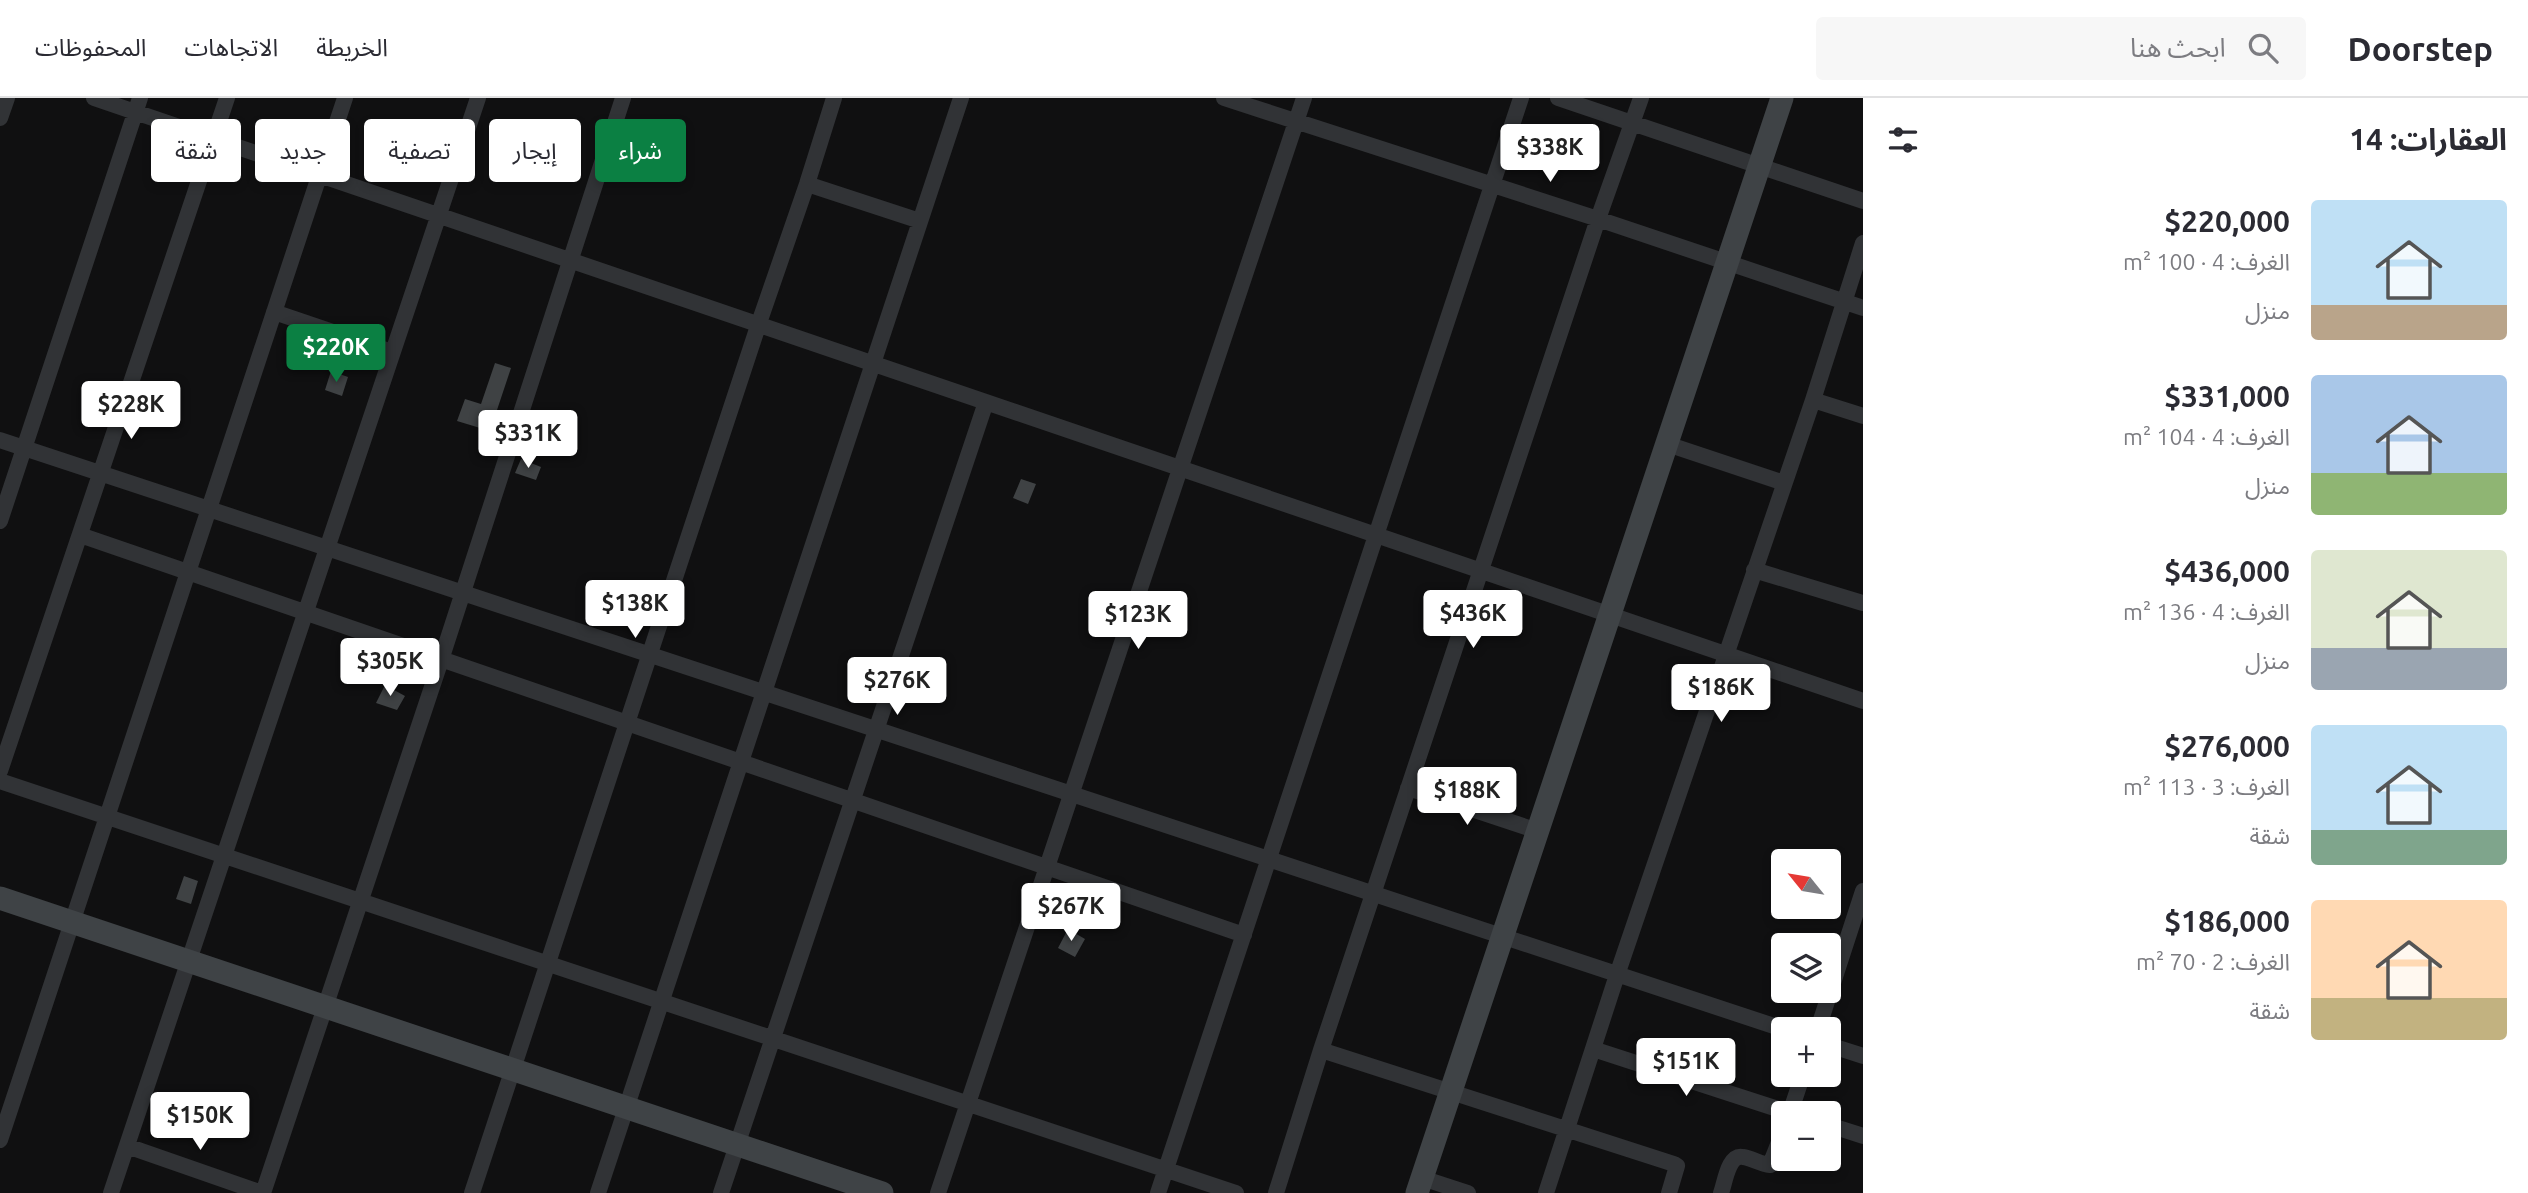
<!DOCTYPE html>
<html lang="ar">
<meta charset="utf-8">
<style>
:root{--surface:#fff;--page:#f7f7f7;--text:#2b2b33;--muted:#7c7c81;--line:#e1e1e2;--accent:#0b8043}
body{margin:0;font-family:Ubuntu,"Noto Sans Arabic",sans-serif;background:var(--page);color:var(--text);direction:rtl;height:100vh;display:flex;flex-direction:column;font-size:26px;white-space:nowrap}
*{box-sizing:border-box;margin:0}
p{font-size:23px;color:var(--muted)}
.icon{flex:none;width:38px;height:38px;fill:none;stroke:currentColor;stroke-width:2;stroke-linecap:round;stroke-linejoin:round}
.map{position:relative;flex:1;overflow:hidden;direction:ltr}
.panel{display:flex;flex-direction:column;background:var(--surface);width:665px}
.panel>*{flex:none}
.guide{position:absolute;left:21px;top:21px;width:665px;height:63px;direction:rtl;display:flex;gap:14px}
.needle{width:46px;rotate:300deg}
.buttons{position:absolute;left:1771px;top:751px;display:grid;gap:14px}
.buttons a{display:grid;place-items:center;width:70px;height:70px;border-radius:7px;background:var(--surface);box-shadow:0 4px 10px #0003;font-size:35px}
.price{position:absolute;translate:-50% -60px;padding:0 16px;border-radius:7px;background:#fff;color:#222;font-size:23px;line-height:46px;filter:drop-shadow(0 2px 4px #0008)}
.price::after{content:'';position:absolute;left:50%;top:42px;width:21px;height:16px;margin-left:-10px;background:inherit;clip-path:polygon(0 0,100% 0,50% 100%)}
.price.selected{background:var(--accent);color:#fff}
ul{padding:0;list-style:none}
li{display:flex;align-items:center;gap:21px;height:175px;padding:0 21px}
li span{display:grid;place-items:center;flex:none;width:196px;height:140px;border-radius:7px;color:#555}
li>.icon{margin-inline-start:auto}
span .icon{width:84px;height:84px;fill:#fffc;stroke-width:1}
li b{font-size:30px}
h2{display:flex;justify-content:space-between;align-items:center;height:84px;padding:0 21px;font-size:30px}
.tag{padding:0 24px;border-radius:7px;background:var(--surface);box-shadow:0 4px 10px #0003;font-size:24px;line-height:63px}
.tag.selected{background:var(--accent);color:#fff}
header{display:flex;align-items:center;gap:42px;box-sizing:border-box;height:98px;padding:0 35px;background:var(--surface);border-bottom:2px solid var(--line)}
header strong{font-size:33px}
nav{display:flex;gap:38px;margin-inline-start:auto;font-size:24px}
.search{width:490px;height:63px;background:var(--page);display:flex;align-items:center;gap:18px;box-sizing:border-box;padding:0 24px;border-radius:7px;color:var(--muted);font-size:26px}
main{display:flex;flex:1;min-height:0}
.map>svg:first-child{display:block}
.building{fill:#3f4244}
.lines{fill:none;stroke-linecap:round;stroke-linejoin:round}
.street{stroke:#313336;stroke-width:16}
.secondary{stroke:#3f4346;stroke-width:23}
</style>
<header>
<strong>Doorstep</strong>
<div class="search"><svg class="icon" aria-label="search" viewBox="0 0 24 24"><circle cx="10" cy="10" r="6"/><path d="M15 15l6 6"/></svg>ابحث هنا</div>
<nav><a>الخريطة</a><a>الاتجاهات</a><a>المحفوظات</a></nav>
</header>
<main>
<section class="panel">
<h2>العقارات: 14<svg class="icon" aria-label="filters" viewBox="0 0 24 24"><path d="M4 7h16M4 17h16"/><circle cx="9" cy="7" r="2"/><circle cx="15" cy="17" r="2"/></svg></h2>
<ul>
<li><span style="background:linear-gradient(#bfe0f5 75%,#b9a48a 0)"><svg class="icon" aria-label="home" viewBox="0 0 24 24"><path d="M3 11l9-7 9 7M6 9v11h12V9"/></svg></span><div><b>$220,000</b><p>الغرف: 4 · 100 m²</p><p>منزل</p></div></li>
<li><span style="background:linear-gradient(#a9c7e8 70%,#8fb573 0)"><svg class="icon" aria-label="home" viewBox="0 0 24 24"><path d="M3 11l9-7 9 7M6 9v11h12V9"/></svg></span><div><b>$331,000</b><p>الغرف: 4 · 104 m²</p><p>منزل</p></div></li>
<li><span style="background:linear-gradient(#dfe7d0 70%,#9aa5b1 0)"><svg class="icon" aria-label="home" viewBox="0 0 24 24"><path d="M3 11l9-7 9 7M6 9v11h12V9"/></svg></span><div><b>$436,000</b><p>الغرف: 4 · 136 m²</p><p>منزل</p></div></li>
<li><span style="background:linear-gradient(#bfe0f5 75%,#7fa58c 0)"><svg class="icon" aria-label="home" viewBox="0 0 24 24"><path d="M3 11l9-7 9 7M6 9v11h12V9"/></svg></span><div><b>$276,000</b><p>الغرف: 3 · 113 m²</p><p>شقة</p></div></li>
<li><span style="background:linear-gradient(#ffd9b3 70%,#c2b280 0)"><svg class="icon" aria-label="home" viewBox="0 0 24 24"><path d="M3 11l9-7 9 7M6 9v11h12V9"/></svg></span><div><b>$186,000</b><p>الغرف: 2 · 70 m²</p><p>شقة</p></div></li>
</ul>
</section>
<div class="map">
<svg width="1863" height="1095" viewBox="0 0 1863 1095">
<rect width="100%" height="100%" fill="#101011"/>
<!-- building -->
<path class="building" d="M495,265L511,270L490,333L457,323L465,301L481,306Z
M331,273L348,279L342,298L325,292Z
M521,361L541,369L536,382L515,375Z
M1021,381L1036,386L1028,406L1013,400Z
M385,587L405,598L397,612L376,605Z
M184,778L198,783L191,806L176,801Z
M1068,831L1085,841L1075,859L1058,850Z"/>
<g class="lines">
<!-- street -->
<path class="street" d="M94,0L1863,603
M1224,0L1598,121L1863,210
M1558,0L1863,103
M0,20L7,0
M807,86L920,123
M274,214L392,254
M1813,302L1863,318
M0,342L1783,931
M1667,346L1784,385
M0,423L140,0
M80,437L1244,837
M1754,472L1863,505
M0,673L227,0
M0,683L1236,1095
M1408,690L1538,733
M1818,931L1863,793
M1829,947L1863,958
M1593,951L1790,1015
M1321,952L1674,1066L1677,1068L1669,1095
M1790,1015L1803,976
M1829,1027L1863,1038
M0,1042L345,0
M127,1048L262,1095
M1422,1080L1468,1095
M111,1095L478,0
M263,1095L441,562L623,0
M472,1095L759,225L807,86L834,0
M598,1095L961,0
M721,1095L986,304
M938,1095L1304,0
M1158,1095L1521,0
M1276,1095L1321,952L1598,121L1641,0
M1546,1095L1617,877L1813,302L1863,145
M1721,1095C1725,1085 1728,1056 1743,1059C1752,1060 1760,1066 1770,1067L1783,1034"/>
<!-- secondary -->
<path class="secondary" d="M0,800L882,1095
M1417,1095L1782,0"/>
</g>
</svg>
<div class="buttons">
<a><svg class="needle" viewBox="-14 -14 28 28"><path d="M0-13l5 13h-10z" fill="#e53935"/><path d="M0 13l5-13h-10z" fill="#7c7c81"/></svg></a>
<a><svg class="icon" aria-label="layers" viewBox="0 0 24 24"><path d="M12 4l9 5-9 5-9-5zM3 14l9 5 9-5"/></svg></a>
<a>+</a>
<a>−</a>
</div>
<b class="price" style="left:1550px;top:86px">$338K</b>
<b class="price selected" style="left:336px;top:286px">$220K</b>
<b class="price" style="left:131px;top:343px">$228K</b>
<b class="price" style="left:528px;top:372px">$331K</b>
<b class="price" style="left:635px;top:542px">$138K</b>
<b class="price" style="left:1473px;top:552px">$436K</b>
<b class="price" style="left:1138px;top:553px">$123K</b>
<b class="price" style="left:390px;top:600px">$305K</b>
<b class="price" style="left:897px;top:619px">$276K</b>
<b class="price" style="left:1721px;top:626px">$186K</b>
<b class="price" style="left:1467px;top:729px">$188K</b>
<b class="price" style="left:1071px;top:845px">$267K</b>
<b class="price" style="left:1686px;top:1000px">$151K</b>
<b class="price" style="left:200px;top:1054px">$150K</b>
<div class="guide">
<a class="tag selected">شراء</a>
<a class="tag">إيجار</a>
<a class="tag">تصفية</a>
<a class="tag">جديد</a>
<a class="tag">شقة</a>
</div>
</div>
</main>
